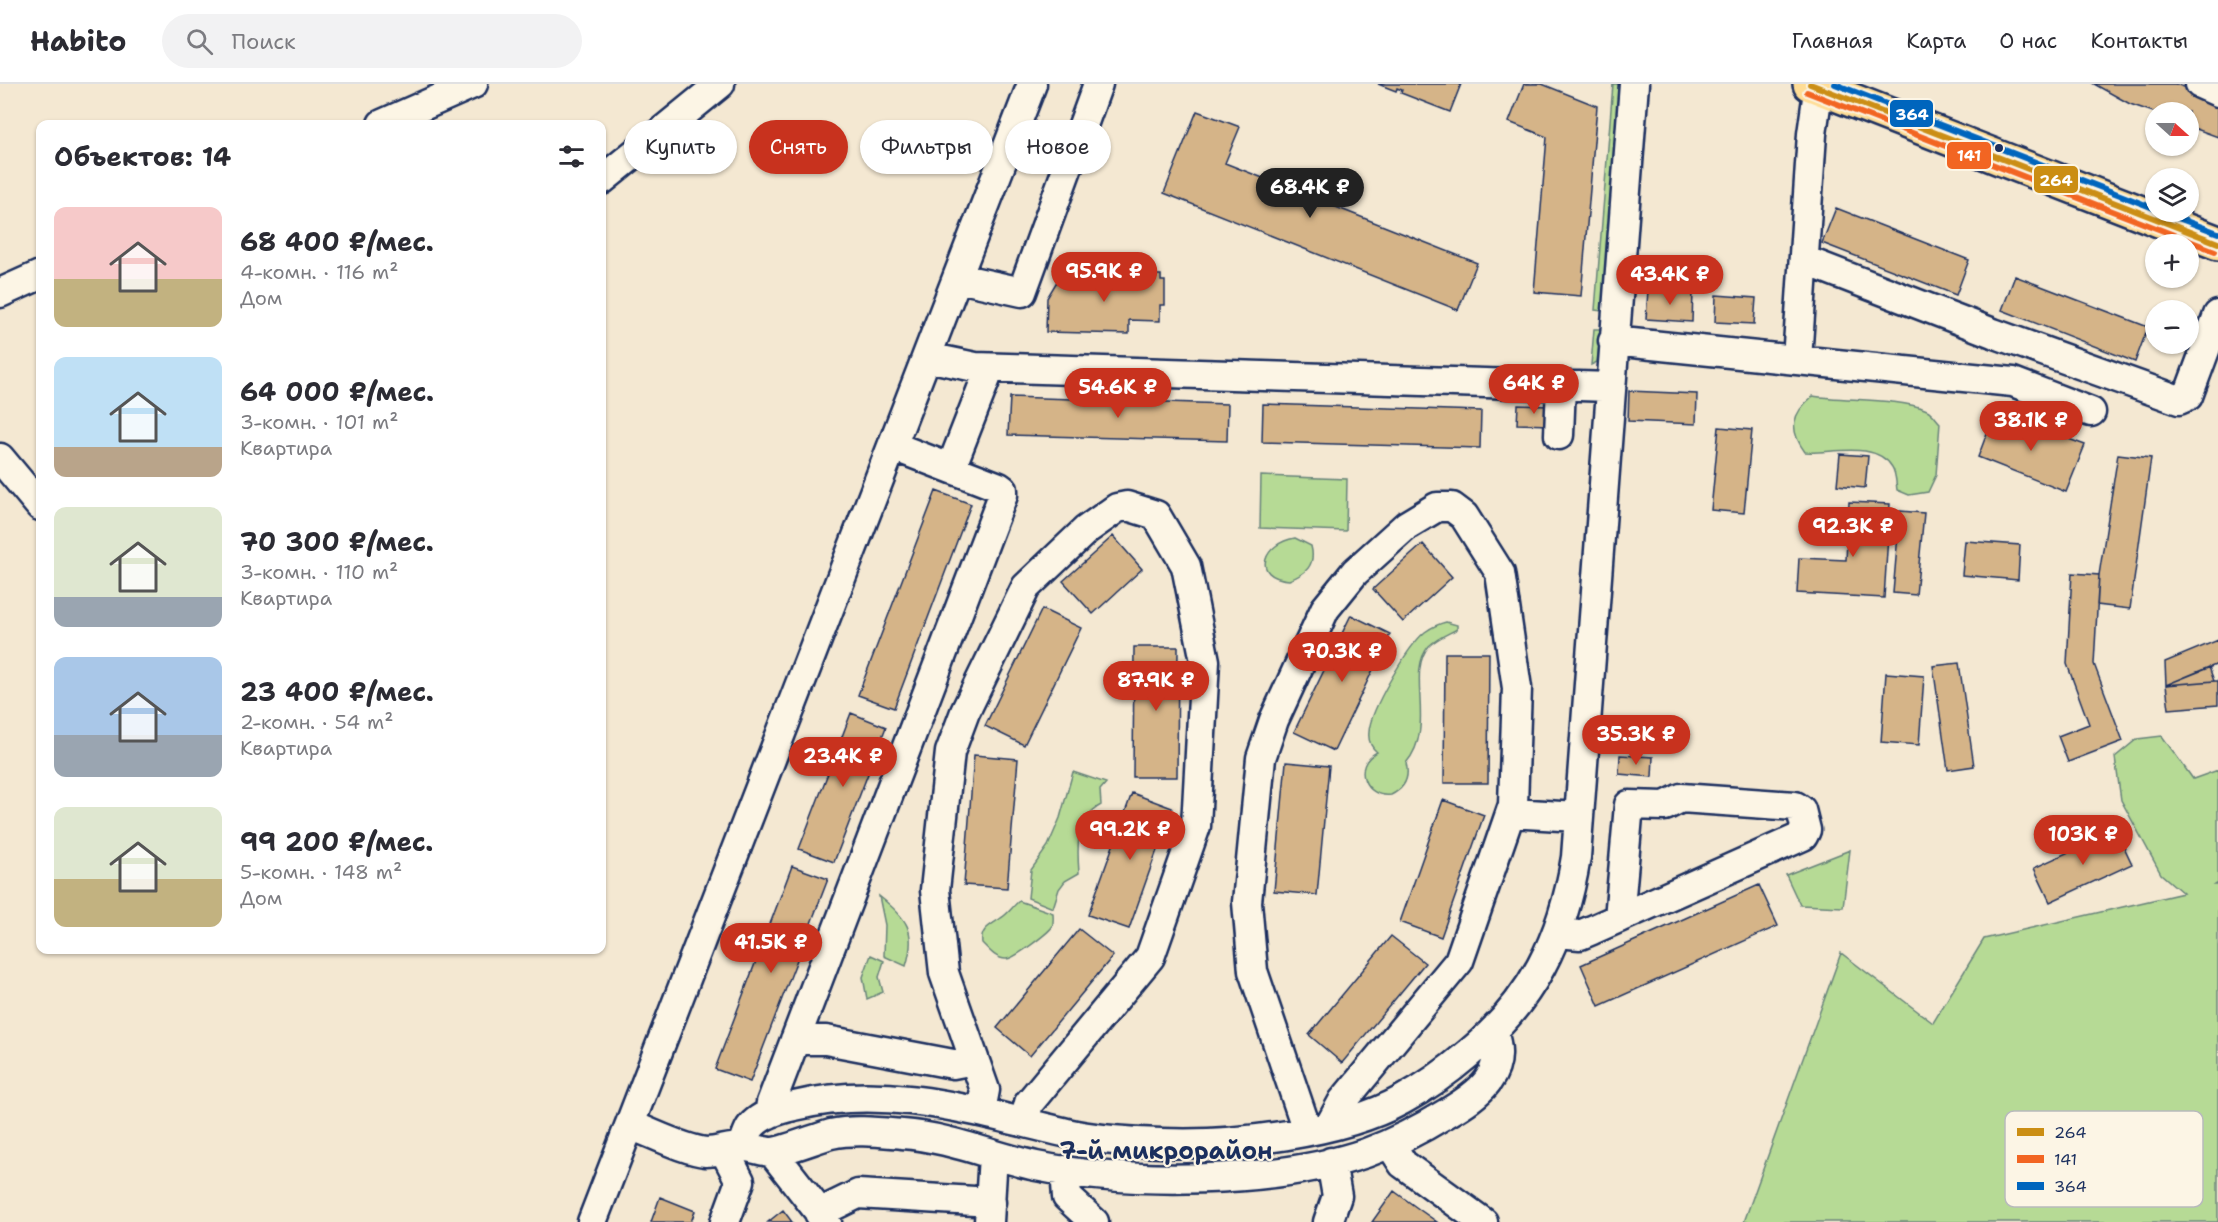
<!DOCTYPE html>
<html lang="ru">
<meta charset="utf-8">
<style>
:root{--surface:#fff;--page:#f2f2f3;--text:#2b2b33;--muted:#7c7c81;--line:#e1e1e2;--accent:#c8321e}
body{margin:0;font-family:"Shantell Sans",sans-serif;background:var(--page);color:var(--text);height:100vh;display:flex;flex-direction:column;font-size:22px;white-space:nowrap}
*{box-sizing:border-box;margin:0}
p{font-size:20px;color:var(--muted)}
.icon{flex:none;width:33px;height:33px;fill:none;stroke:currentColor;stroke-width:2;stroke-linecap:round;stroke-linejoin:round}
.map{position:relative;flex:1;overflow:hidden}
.drawer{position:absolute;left:36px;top:36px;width:570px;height:834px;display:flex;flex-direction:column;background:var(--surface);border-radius:12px;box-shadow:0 2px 4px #0004}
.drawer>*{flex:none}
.top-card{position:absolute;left:624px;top:36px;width:570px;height:54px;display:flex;gap:12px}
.needle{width:39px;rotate:111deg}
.buttons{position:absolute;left:2145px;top:18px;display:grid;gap:12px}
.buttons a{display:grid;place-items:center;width:54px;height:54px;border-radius:50%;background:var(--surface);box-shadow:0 2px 4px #0004;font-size:30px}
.price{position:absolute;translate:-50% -51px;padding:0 14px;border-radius:21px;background:var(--accent);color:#fff;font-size:20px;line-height:39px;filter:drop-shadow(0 2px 3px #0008)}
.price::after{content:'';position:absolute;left:50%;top:36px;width:18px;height:14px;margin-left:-9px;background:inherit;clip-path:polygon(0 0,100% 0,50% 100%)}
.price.active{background:#222;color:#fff}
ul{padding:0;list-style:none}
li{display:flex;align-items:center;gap:18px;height:150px;padding:0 18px}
li span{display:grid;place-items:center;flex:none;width:168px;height:120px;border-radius:12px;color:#555}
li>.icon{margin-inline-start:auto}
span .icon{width:72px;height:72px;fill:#fffc;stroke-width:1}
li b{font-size:26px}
h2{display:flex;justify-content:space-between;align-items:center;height:72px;padding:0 18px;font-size:26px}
.chip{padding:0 21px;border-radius:27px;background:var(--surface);box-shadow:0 2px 4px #0004;font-size:21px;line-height:54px}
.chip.active{background:var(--accent);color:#fff}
header{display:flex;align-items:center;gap:36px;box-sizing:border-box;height:84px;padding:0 30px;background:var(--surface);border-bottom:2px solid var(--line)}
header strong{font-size:28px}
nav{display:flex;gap:33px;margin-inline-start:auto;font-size:21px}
.search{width:420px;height:54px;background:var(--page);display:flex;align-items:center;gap:15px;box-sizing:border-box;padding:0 21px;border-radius:33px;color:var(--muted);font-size:22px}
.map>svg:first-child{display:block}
.green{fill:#b6da95;stroke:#68847a;stroke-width:1.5}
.building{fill:#d5b488;stroke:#1b2f5e;stroke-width:1.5}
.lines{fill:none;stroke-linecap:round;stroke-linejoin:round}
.minor-casing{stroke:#1b2f5e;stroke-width:33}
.major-casing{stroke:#1b2f5e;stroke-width:38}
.minor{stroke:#fcf5e5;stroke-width:28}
.major{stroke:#ffdd96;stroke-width:33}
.bus-1-casing{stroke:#fcf5e5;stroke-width:10}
.bus-2-casing{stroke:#fcf5e5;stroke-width:10}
.bus-3-casing{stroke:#fcf5e5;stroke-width:10}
.bus-1{stroke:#cb8e13;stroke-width:6}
.bus-2{stroke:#f26522;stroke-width:6}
.bus-3{stroke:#0065bd;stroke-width:6}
.bus-dot{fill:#1b2f5e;stroke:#fcf5e5;stroke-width:2}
.labels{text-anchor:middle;stroke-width:4.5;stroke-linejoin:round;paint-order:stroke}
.neighbourhood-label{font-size:24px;font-weight:bold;fill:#1b2f5e;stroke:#fcf5e5}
.key{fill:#fcf5e5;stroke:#b8babc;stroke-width:1.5}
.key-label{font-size:16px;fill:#1b2f5e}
.line-badge{stroke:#fcf5e5;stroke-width:2}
.badge-label{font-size:16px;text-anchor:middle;font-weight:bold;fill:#fff}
</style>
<header>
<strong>Habito</strong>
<div class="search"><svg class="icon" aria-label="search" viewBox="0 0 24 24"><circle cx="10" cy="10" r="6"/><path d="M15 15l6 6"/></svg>Поиск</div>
<nav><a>Главная</a><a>Карта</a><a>О нас</a><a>Контакты</a></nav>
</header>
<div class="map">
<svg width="2218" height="1138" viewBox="0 0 2218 1138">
<rect width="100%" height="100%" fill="#f4e8d2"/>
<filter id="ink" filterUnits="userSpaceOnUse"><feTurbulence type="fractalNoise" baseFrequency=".0167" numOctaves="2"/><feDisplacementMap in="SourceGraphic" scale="12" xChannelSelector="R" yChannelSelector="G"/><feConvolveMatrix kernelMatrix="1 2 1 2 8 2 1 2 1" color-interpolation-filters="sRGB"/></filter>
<g filter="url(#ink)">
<!-- green -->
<path class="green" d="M1613,0H1620L1602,227L1595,226Z
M1594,245H1601L1597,278L1591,281Z
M1813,312C1844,317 1901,314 1927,326C1932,328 1936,335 1940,339L1936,391L1928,408L1909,411L1897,406C1896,399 1896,389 1892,383C1875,356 1831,370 1805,368C1789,346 1791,330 1813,312Z
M1261,392L1347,395L1346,447L1260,444Z
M1295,454L1311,462C1316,481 1306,490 1289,496C1250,493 1264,459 1295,454Z
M1446,538L1457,541V545C1448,550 1437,554 1429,562C1405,589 1437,643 1406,679C1410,694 1405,704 1391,711C1365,714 1351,682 1377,668C1371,663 1368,656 1369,648C1370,626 1408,562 1425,548C1432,543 1438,540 1446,538Z
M2162,652L2193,695L2218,686V799L2215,801H2218V1138H1744L1841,869L1933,939L1984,855L2183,809L2161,790L2121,716L2115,673L2137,655Z
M1073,688L1106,699L1100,706L1101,721C1075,735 1077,764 1079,789L1065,797L1059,805L1053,824L1028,814L1031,786L1048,762L1060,734Z
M1850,766L1843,823L1800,821L1786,791Z
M879,812C907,834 917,847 906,882L884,872L885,841Z
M1019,817L1053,829C1053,834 1054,838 1052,843C1048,849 1013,876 1006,875C996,875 989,866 982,859C980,845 991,841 1001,834C1008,830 1013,822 1019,817Z
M871,871L884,877L879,893L883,908L867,915L863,893Z"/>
<!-- building -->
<path class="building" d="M1378,0H1461L1450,28L1401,9L1402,6L1397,4L1396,7Z
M1524,0H1542L1597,22L1581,212L1534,208L1547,53L1509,38Z
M2094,0H2175L2218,14V53L2188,42V28L2156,29L2130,20Z
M1197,27L1240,43L1225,79L1477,179L1458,226L1164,109Z
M1836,124L1969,176L1956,211L1822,159Z
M1085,190L1121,191V196V191H1129V196H1137V191H1161V197H1165V221H1160V237L1129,236V250L1046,248L1047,214L1059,194H1085Z
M2015,192L2148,243L2135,278L2002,226Z
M1648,206L1693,208L1692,238L1646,235Z
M1716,211L1756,214L1754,240L1715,238Z
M1629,307L1697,310L1696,340L1628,337Z
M1010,313L1228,320L1227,357L1008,351Z
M1263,320L1481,327L1480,364L1262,358Z
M1518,321L1550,322V341L1517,340Z
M1995,328L2085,361L2066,408L1978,373Z
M1719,343L1752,346L1744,429L1711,426Z
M1840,370L1868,372L1865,404L1837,401Z
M2118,370L2151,374L2130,525L2097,521L2099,491Z
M936,407L971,420L894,624L858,611Z
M1849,418L1890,420L1884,514L1797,509L1799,474L1846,476Z
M1900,427L1924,429L1916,511L1893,509Z
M1113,452L1142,485L1093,530L1063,497Z
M1965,457L2020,461L2018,496L1962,491Z
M1423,460L1452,493L1403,538L1373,505Z
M2072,489L2099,491L2094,580L2123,657L2068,678L2058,652L2089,640L2067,580Z
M1042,525L1081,544L1024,661L985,642Z
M1351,531L1390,550L1334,667L1294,648Z
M2218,556V580L2166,601L2165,578Z
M1134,563H1178L1177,693H1133Z
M1445,569H1489L1488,699H1444Z
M1959,579L1974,682L1948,686L1933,582Z
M2209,583L2214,597L2166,601Z
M1886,589L1924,592L1919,661L1881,658Z
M2214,597H2218V621L2169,625L2166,601Z
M851,629L886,643L834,778L799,765Z
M974,671L1018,675L1007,804L964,801Z
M1620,671L1653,673L1652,693L1619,690Z
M1286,678L1329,682L1317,811L1274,807Z
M1132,709L1172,724L1129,845L1088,831Z
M1443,716L1484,731L1441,853L1400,838Z
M2116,746L2132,780L2050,818L2034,784Z
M792,782L828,795L750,998L715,985Z
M1759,801L1778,842L1599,922L1581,881Z
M1079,845L1113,872L1030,972L997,944Z
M1391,852L1425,879L1342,979L1309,951Z
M1394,1107L1420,1126L1437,1138H1372Z
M660,1113L695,1127L691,1138H651Z
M783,1126L792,1138H768Z"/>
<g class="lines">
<defs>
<path id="minor" d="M2200,0L2218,8
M382,40L473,0
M602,96L720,0
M1804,176L1993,249L2179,316L2188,312L2218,231
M958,194L1022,208L1098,0
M0,209L40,191
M1613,257L1797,276L1812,50L1819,0
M927,273L975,283L1610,303
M1797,276L2013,298L2091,328
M1559,351L1561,301
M0,374L40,422
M951,384L990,284
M1511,729L1578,733
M1558,849L1580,851L1592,846L1803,752L1806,746L1801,726L1795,722L1681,714L1665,722L1629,721L1619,834
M795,956H826L953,980L974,976
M981,1027L985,1006L944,889L935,806L950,668L965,628L1026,503L1086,446L1117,424L1127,422L1156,431L1186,482L1205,577L1196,742L1150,873L1029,1019L1024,1038
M769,1030L771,1019L1003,411V406L999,403L893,362
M630,1041C652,1049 684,1066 706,1068C719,1068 731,1062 744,1063C753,1063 763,1068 772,1068C781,1068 817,1054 831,1050C854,1045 879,1048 902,1050C948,1053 991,1072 1036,1082C1129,1101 1275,1100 1366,1069C1394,1059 1421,1045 1447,1029C1479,1010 1508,990 1493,948
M1307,1046L1253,887L1247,818L1261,674L1274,636L1325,525L1355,488L1407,441L1437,423H1452L1464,432L1500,489L1517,604L1513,721L1459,877L1343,1017L1330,1041
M1390,1060L1403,1080L1483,1138
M743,1062C745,1056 747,1049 750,1044C759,1031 780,1025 794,1022C891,998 983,1030 1076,1051C1104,1056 1133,1058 1161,1059C1232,1062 1340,1050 1402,1016C1426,1003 1447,988 1468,970C1532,917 1563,855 1576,773L1634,0
M724,1066L740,1097L725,1138
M773,1069L827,1138
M1065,1086L1067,1113L1094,1138
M819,1129L858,1110L991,1118
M592,1138L1032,0
M989,1138L993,1071
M1328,1138L1337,1112L1331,1078"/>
<path id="major" d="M1810,0L2218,159"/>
</defs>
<!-- minor casing -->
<use href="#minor" class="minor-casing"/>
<!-- major casing -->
<use href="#major" class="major-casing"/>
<!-- minor -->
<use href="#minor" class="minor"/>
<!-- major -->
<use href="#major" class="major"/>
<defs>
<path id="bus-1" d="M1810,0L2218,159"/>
<path id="bus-2" d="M1807,8L2215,167"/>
<path id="bus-3" d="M1835,0L2156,125
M2162,128L2218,149"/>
</defs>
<!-- bus-1 casing -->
<use href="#bus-1" class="bus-1-casing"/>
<!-- bus-2 casing -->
<use href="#bus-2" class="bus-2-casing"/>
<!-- bus-3 casing -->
<use href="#bus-3" class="bus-3-casing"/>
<!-- bus-1 -->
<use href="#bus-1" class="bus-1"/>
<!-- bus-2 -->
<use href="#bus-2" class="bus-2"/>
<!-- bus-3 -->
<use href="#bus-3" class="bus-3"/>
</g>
</g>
<!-- markers -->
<circle class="bus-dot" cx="1999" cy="64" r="5"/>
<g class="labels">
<!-- neighbourhood labels -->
<g class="neighbourhood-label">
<text x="1166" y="1075">7-й микрорайон</text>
</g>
</g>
<!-- legend -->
<rect x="2005" y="1027" width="198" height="96" rx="9" class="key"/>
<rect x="2017" y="1044" width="27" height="8" fill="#cb8e13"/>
<rect x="2017" y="1071" width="27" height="8" fill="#f26522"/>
<rect x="2017" y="1098" width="27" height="8" fill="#0065bd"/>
<g class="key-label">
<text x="2054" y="1054">264</text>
<text x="2054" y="1081">141</text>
<text x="2054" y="1108">364</text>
</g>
<g class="line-badge">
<rect x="1889" y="15" width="45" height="29" rx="6" fill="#0065bd"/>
<rect x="1946" y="57" width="46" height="29" rx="6" fill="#f26522"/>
<rect x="2033" y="81" width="46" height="29" rx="6" fill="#cb8e13"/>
</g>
<g class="badge-label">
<text x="1912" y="36">364</text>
<text x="1969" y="77">141</text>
<text x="2056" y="102">264</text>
</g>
</svg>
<div class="buttons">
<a><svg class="needle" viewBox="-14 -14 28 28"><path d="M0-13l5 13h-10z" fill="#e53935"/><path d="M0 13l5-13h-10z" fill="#7c7c81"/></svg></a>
<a><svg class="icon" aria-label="layers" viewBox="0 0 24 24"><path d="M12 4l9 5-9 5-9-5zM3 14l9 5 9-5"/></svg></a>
<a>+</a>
<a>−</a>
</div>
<b class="price active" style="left:1310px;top:135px">68.4K ₽</b>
<b class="price" style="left:1104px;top:219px">95.9K ₽</b>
<b class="price" style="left:1670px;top:222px">43.4K ₽</b>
<b class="price" style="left:1534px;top:331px">64K ₽</b>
<b class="price" style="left:1118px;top:335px">54.6K ₽</b>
<b class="price" style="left:2031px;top:368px">38.1K ₽</b>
<b class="price" style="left:1853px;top:474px">92.3K ₽</b>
<b class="price" style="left:1342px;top:599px">70.3K ₽</b>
<b class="price" style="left:1156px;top:628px">87.9K ₽</b>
<b class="price" style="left:1636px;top:682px">35.3K ₽</b>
<b class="price" style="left:843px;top:704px">23.4K ₽</b>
<b class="price" style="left:1130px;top:777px">99.2K ₽</b>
<b class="price" style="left:2083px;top:782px">103K ₽</b>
<b class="price" style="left:771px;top:890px">41.5K ₽</b>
<div class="top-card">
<a class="chip">Купить</a>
<a class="chip active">Снять</a>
<a class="chip">Фильтры</a>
<a class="chip">Новое</a>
</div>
<section class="drawer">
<h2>Объектов: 14<svg class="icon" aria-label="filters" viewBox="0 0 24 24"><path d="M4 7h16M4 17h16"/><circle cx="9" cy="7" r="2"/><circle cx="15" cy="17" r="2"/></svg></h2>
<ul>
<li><span style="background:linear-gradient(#f6c9c9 60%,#c2b280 0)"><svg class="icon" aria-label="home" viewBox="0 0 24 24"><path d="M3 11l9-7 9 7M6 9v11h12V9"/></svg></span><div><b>68 400 ₽/мес.</b><p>4-комн. · 116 m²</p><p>Дом</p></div></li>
<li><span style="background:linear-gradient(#bfe0f5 75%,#b9a48a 0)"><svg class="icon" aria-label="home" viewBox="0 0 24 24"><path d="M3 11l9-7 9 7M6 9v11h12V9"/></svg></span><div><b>64 000 ₽/мес.</b><p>3-комн. · 101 m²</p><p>Квартира</p></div></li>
<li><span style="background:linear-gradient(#dfe7d0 75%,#9aa5b1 0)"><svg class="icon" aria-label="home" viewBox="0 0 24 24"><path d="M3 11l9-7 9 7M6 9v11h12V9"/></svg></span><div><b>70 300 ₽/мес.</b><p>3-комн. · 110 m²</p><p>Квартира</p></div></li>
<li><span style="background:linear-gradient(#a9c7e8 65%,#9aa5b1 0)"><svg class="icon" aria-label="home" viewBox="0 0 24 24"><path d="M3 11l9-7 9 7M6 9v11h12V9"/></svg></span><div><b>23 400 ₽/мес.</b><p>2-комн. · 54 m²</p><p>Квартира</p></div></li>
<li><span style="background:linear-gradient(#dfe7d0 60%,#c2b280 0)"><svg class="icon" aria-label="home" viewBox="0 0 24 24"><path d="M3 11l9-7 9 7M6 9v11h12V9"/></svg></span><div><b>99 200 ₽/мес.</b><p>5-комн. · 148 m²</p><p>Дом</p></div></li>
</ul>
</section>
</div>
